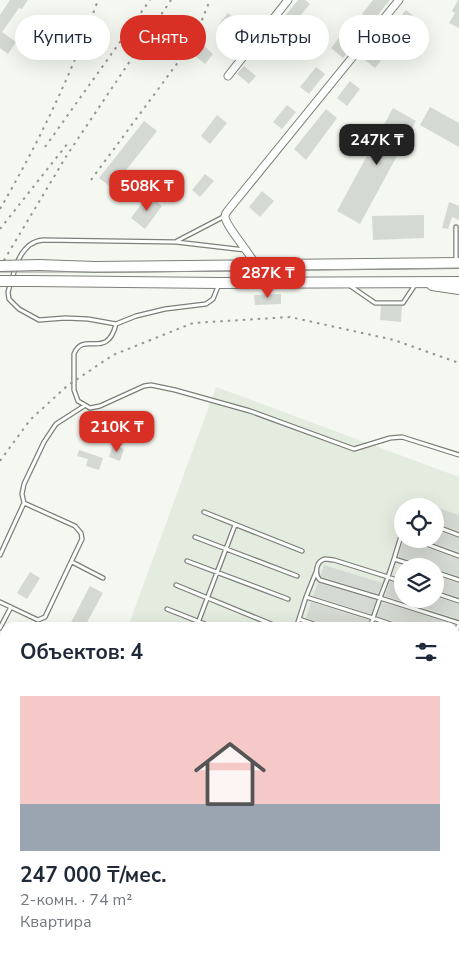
<!DOCTYPE html>
<html lang="ru">
<meta charset="utf-8">
<style>
:root{--surface:#fff;--page:#f6f6f7;--text:#1f2937;--muted:#747a83;--line:#e0e1e3;--accent:#d93025}
body{margin:0;font-family:"Nunito Sans",sans-serif;background:var(--page);color:var(--text);height:100vh;display:flex;flex-direction:column;font-size:19px;white-space:nowrap}
*{box-sizing:border-box;margin:0}
p{font-size:16px;color:var(--muted)}
.icon{flex:none;width:28px;height:28px;fill:none;stroke:currentColor;stroke-width:2;stroke-linecap:round;stroke-linejoin:round}
.map{position:relative;flex:1;overflow:hidden}
.side{position:absolute;left:0px;top:622px;width:460px;height:336px;display:flex;flex-direction:column;background:var(--surface);border-radius:15px 15px 0 0;box-shadow:0 5px 20px #0002}
.side>*{flex:none}
.hud{position:absolute;left:15px;top:15px;width:430px;height:45px;display:flex;gap:10px}
.controls{position:absolute;left:394px;top:498px;display:grid;gap:10px}
.controls a{display:grid;place-items:center;width:50px;height:50px;border-radius:50%;background:var(--surface);box-shadow:0 5px 20px #0002;font-size:25px}
.price{position:absolute;translate:-50% -42px;padding:0 11px;border-radius:10px;background:var(--accent);color:#fff;font-size:16px;line-height:32px;filter:drop-shadow(0 1px 2px #0008)}
.price::after{content:'';position:absolute;left:50%;top:30px;width:15px;height:11px;margin-left:-8px;background:inherit;clip-path:polygon(0 0,100% 0,50% 100%)}
.price.selected{background:#222;color:#fff}
ul{padding:0;list-style:none}
li{display:grid;align-content:center;gap:10px;height:265px;padding:0 20px}
li+li{border-top:1px solid var(--line)}
li span{display:grid;place-items:center;height:155px;border-radius:0px;color:#555}
li>.icon{margin-inline-start:auto}
span .icon{width:90px;height:90px;fill:#fffc;stroke-width:1}
li b{font-size:21px}
h2{display:flex;justify-content:space-between;align-items:center;height:60px;padding:0 20px;font-size:21px}
.tag{padding:0 18px;border-radius:22px;background:var(--surface);box-shadow:0 5px 20px #0002;font-size:18px;line-height:45px}
.tag.selected{background:var(--accent);color:#fff}
.map>svg:first-child{display:block}
.built{fill:#e4ebdf;fill-rule:evenodd}
.building{fill:#d5d9d3}
.lines{fill:none;stroke-linecap:round;stroke-linejoin:round}
.service-casing{stroke:#7c807a;stroke-width:5.5}
.minor-casing{stroke:#7c807a;stroke-width:9}
.secondary-casing{stroke:#7c807a;stroke-width:12}
.primary-casing{stroke:#7c807a;stroke-width:12}
.service{stroke:#fff;stroke-width:3}
.minor{stroke:#fff;stroke-width:7}
.secondary{stroke:#fff;stroke-width:10}
.primary{stroke:#fff;stroke-width:10}
.tram{stroke:#949792;stroke-width:1}
.rail{stroke:#949792;stroke-width:2;stroke-dasharray:2.5 5;stroke-linecap:butt}
.primary-bridge-casing{stroke:#7c807a;stroke-width:12;stroke-linecap:butt}
.primary-bridge{stroke:#fff;stroke-width:10}
</style>
<div class="map">
<svg width="459" height="958" viewBox="0 0 459 958">
<rect width="100%" height="100%" fill="#f4f8f1"/>
<!-- built -->
<path class="built" d="M216,387L459,477V958H0V693L5,680V954H455V628L128,627ZM402,506H435V539H402ZM402,566H435V599H402Z"/>
<!-- building -->
<path class="building" d="M10,0H28L22,9L19,8L2,32L16,42L8,54L0,48V15Z
M298,0H305L310,4L293,24L284,17Z
M373,0H390L372,22L362,14Z
M458,0H459V28L449,23L455,13L452,11Z
M406,10L416,18L397,41L387,33Z
M228,13L242,24L233,35L219,24Z
M347,28L359,38L343,58L331,48Z
M274,30L282,37L265,59L257,52Z
M203,45L213,54L205,64L195,56Z
M378,45L387,53L375,68L365,60Z
M244,66L256,76L249,84L237,74Z
M316,67L325,74L309,94L300,87Z
M350,81L360,89L347,106L337,98Z
M287,105L296,112L282,129L273,122Z
M430,107L459,123V147L420,125Z
M393,108L416,121L360,224L337,211Z
M326,109L337,118L306,160L294,149Z
M217,115L227,123L210,144L201,136Z
M144,121L157,131L112,188L99,178Z
M205,174L214,181L200,197L192,190Z
M262,191L274,201L260,217L249,207Z
M148,195L162,206L145,229L131,218Z
M449,202L459,206V220L452,217L448,229L442,228Z
M424,215V238L373,240L372,216Z
M281,294V304L255,305L254,295Z
M381,306H402L401,322L380,320Z
M113,445L124,449L120,461L109,457Z
M79,450L103,458L99,470L86,466L88,459L77,456Z
M435,507L459,515V531L435,523Z
M435,530L459,538V552L422,539H435Z
M403,542L412,546L413,543L459,559V576L435,569V566H420L418,563L398,557Z
M324,565L382,583L378,594L322,577L321,575Z
M30,572L40,578L27,599L17,593Z
M435,576L459,583V597L435,590Z
M390,581L402,585V599H435V597L459,604V619L385,596Z
M318,583L376,600L371,614L313,596Z
M90,586L103,593L84,628H68Z
M311,602L369,620L367,628H336L306,618Z
M382,602L455,625L454,628H405L403,625L377,616Z"/>
<g class="lines">
<defs>
<path id="service" d="M177,241L225,216
M456,262V227
M17,263C22,251 30,241 43,240L176,242L245,250
M15,269L8,292L9,299L19,309L39,320L65,318L88,319L116,324L136,316L165,309L206,304L213,299L219,284
M349,285L375,303H403L415,285
M116,324C107,361 83,330 74,354V390L78,401L90,408L100,406L144,386L151,385L175,390L250,411L354,449L390,438L402,437L459,455
M24,503L22,494L24,484L44,442L56,424L84,406
M204,512L302,551
M435,526L459,535
M402,533L394,559L417,566
M195,537L297,576
M413,539L459,556
M0,555L24,503L75,526L81,533L82,539L45,617L38,620L0,602
M187,561L288,599
M72,562L103,578
M435,572L459,580
M402,582L388,577L380,598L459,623L455,636
M176,585L276,626
M435,593L459,601
M306,597L316,572
M167,609L215,628
M0,628L11,607
M196,628L235,525
M296,628L299,619
M325,628L299,619L306,597L373,618L380,598L320,580C314,574 316,561 325,559C328,559 331,560 334,560L388,577L394,559
M370,628L373,618L402,628
M455,646L459,647
M455,670L459,671
M455,692L459,693
M455,715L459,717
M455,738L459,740
M0,765L5,767
M455,770L459,772
M455,788L459,789
M455,812L459,814
M0,822L5,808
M455,836L459,837
M0,857L5,859
M455,858L459,860
M455,881L459,883
M0,885L5,887
M455,910L459,911
M0,915L5,917
M455,936L459,937
M0,946L5,934
M109,954L120,958
M193,954L205,958
M375,954L387,958
M441,954L453,958
M19,958L21,954
M41,958L42,954
M63,958L65,954
M86,958L88,954
M255,958L257,954
M362,958L364,954"/>
<path id="minor" d="M228,76L288,0
M255,264C250,253 224,224 225,216C225,213 228,211 229,209L399,0"/>
<path id="secondary" d="M432,285L459,289"/>
<path id="primary" d="M39,265L95,267L459,263
M31,281L219,283L459,282"/>
</defs>
<!-- service casing -->
<use href="#service" class="service-casing"/>
<!-- minor casing -->
<use href="#minor" class="minor-casing"/>
<!-- secondary casing -->
<use href="#secondary" class="secondary-casing"/>
<!-- primary casing -->
<use href="#primary" class="primary-casing"/>
<!-- service -->
<use href="#service" class="service"/>
<!-- minor -->
<use href="#minor" class="minor"/>
<!-- secondary -->
<use href="#secondary" class="secondary"/>
<!-- primary -->
<use href="#primary" class="primary"/>
<!-- tram -->
<path class="tram" d="M0,272H138L459,268"/>
<!-- rail -->
<path class="rail" d="M45,147L150,0
M91,180L193,42L210,0
M0,209C39,142 72,73 98,0
M0,229L68,143
M0,267L67,155L171,0
M0,461L30,420L67,386L113,355L193,323L290,317L394,340L459,363"/>
<defs>
<path id="primary-bridge" d="M0,266L39,265
M0,281H31"/>
</defs>
<!-- primary-bridge casing -->
<use href="#primary-bridge" class="primary-bridge-casing"/>
<!-- primary-bridge -->
<use href="#primary-bridge" class="primary-bridge"/>
</g>
</svg>
<div class="controls">
<a><svg class="icon" aria-label="locate" viewBox="0 0 24 24"><circle cx="12" cy="12" r="6"/><path d="M12 2v4M12 18v4M2 12h4M18 12h4"/></svg></a>
<a><svg class="icon" aria-label="layers" viewBox="0 0 24 24"><path d="M12 4l9 5-9 5-9-5zM3 14l9 5 9-5"/></svg></a>
</div>
<b class="price selected" style="left:377px;top:166px">247K ₸</b>
<b class="price" style="left:147px;top:212px">508K ₸</b>
<b class="price" style="left:268px;top:299px">287K ₸</b>
<b class="price" style="left:117px;top:453px">210K ₸</b>
<div class="hud">
<a class="tag">Купить</a>
<a class="tag selected">Снять</a>
<a class="tag">Фильтры</a>
<a class="tag">Новое</a>
</div>
<section class="side">
<h2>Объектов: 4<svg class="icon" aria-label="filters" viewBox="0 0 24 24"><path d="M4 7h16M4 17h16"/><circle cx="9" cy="7" r="2"/><circle cx="15" cy="17" r="2"/></svg></h2>
<ul>
<li><span style="background:linear-gradient(#f6c9c9 70%,#9aa5b1 0)"><svg class="icon" aria-label="home" viewBox="0 0 24 24"><path d="M3 11l9-7 9 7M6 9v11h12V9"/></svg></span><div><b>247 000 ₸/мес.</b><p>2-комн. · 74 m²</p><p>Квартира</p></div></li>
</ul>
</section>
</div>
